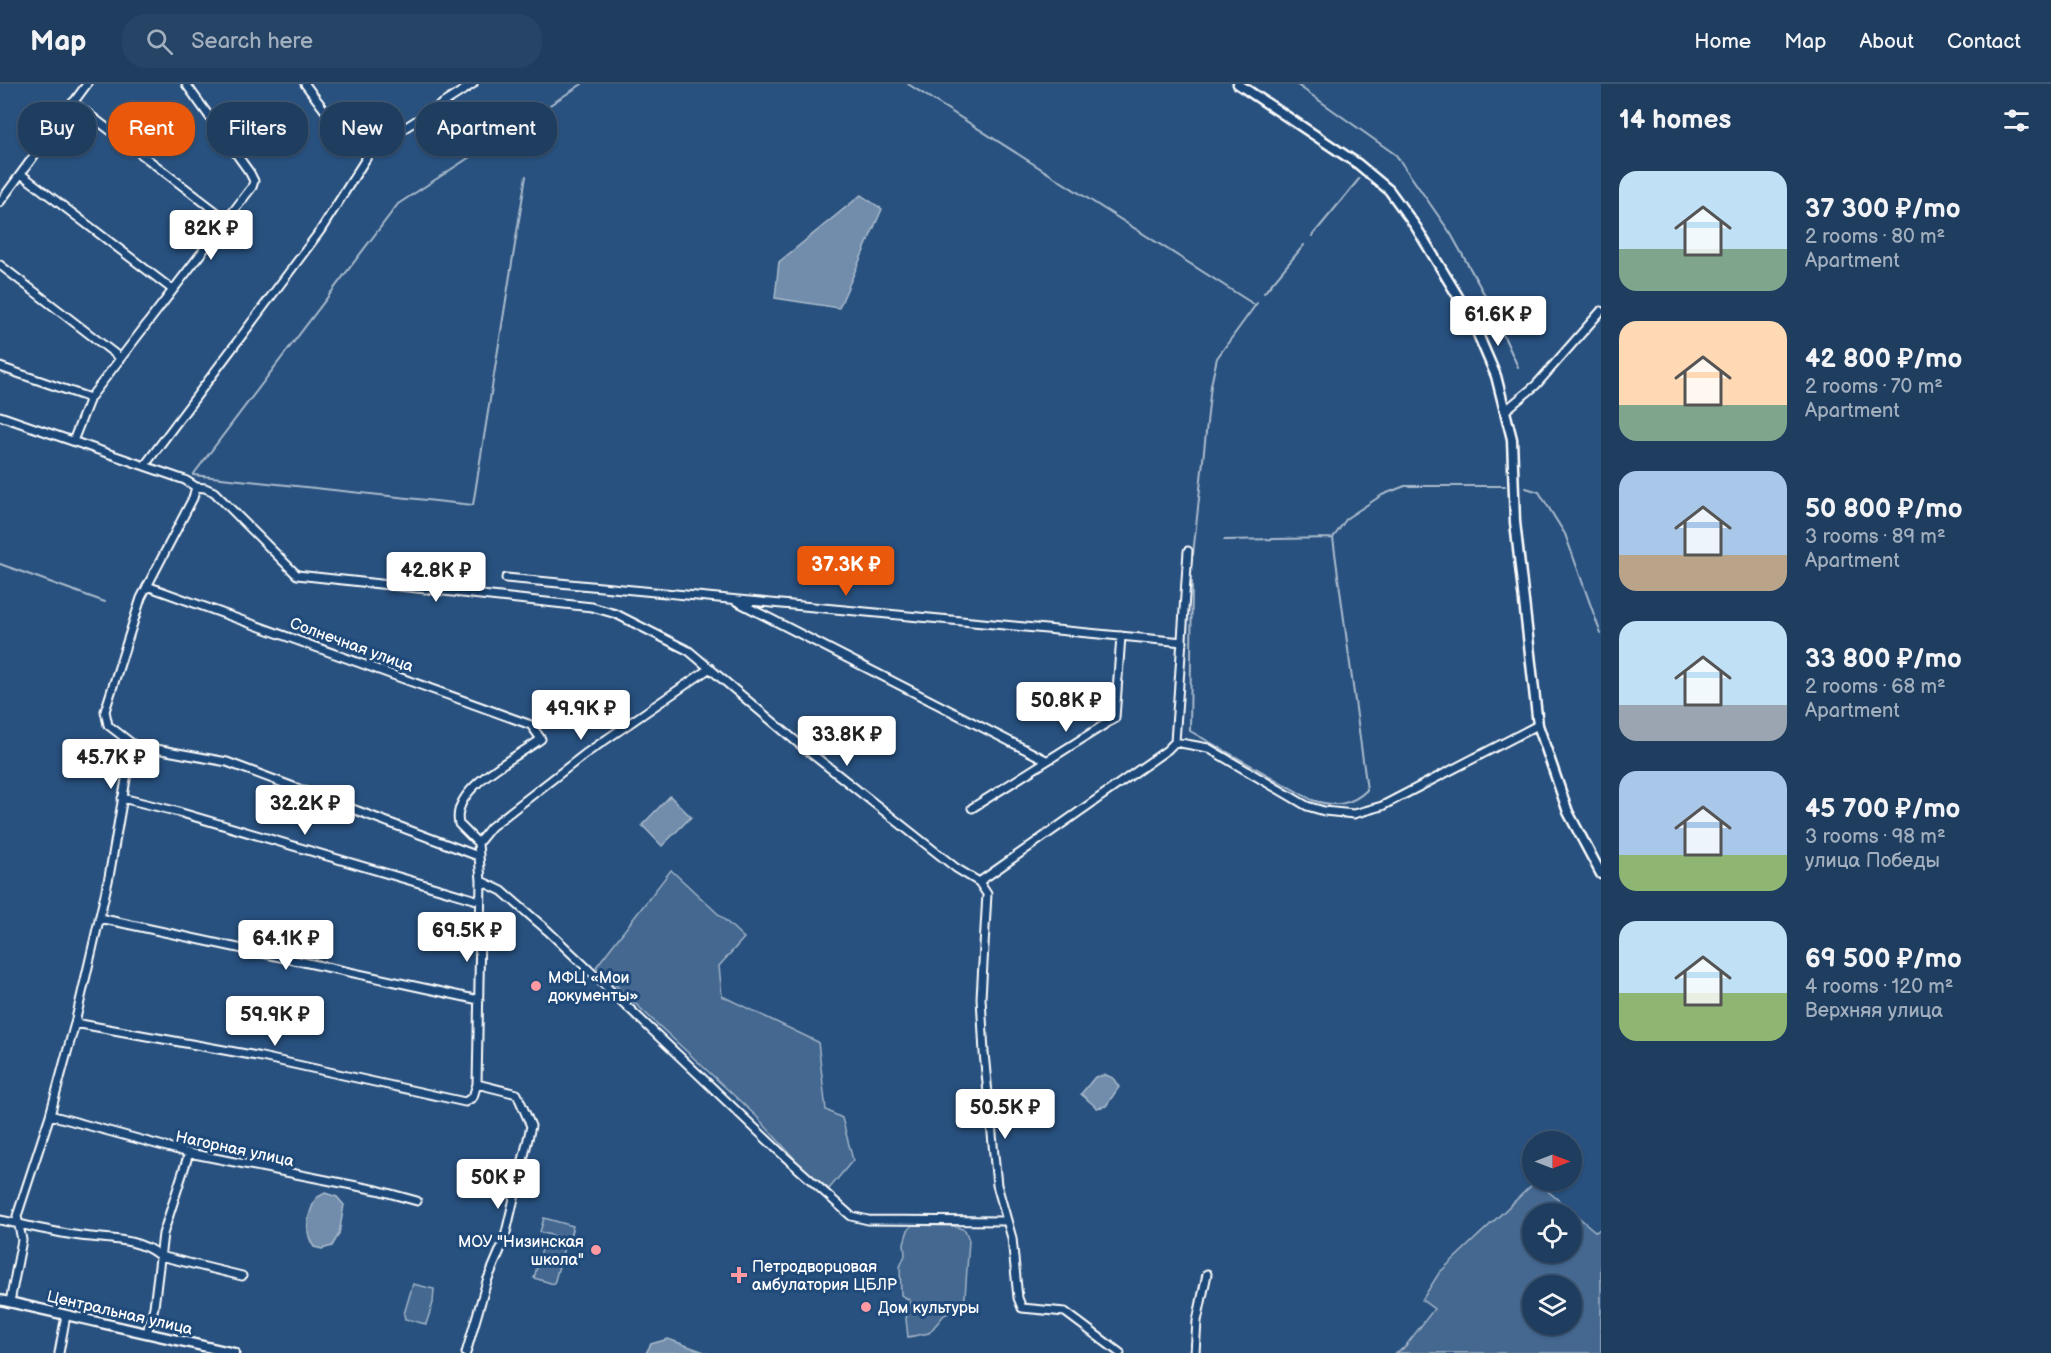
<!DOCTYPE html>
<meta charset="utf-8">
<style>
:root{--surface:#1e3d5f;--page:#264465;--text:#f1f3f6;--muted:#a1aebd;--line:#3c5674;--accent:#ea580c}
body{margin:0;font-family:"Balsamiq Sans",sans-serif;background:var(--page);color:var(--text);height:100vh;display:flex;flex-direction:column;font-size:22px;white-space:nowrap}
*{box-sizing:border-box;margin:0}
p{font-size:20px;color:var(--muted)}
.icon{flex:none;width:33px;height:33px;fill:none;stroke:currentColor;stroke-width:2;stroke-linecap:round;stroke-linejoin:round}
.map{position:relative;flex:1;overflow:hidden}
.drawer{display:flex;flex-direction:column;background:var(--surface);width:450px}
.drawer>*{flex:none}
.guide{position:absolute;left:18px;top:18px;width:570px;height:54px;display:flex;gap:12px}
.needle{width:39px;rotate:90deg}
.tools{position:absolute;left:1522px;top:1047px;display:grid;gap:12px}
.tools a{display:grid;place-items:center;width:60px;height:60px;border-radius:50%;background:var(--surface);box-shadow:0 2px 4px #0004,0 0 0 2px var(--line);font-size:30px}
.price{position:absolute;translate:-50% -51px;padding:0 14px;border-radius:6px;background:#fff;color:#222;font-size:20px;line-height:39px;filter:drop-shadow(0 2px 3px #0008)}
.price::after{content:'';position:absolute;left:50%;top:36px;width:18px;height:14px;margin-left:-9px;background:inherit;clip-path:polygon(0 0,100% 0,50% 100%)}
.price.selected{background:var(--accent);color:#fff}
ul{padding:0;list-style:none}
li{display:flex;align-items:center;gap:18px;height:150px;padding:0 18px}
li span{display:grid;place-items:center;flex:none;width:168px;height:120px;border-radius:18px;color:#555}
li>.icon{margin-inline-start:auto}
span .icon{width:72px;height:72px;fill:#fffc;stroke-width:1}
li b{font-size:26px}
h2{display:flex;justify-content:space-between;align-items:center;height:72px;padding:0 18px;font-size:26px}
.chip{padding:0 21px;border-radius:24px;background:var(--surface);box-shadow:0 2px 4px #0004,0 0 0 2px var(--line);font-size:21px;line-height:54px}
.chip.selected{background:var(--accent);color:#fff}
header{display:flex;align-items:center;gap:36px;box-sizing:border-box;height:84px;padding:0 30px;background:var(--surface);border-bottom:2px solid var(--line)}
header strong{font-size:28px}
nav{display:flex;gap:33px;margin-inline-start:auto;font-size:21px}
.search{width:420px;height:54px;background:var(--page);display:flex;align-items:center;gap:15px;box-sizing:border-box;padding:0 21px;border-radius:24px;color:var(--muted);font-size:22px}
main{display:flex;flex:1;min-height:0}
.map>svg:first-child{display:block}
.green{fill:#446890;stroke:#a2b4c8;stroke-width:1.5;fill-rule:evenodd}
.water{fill:#718dab;stroke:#aabbcd;stroke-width:1.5}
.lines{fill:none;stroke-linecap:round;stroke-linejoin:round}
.stream{stroke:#aabbcd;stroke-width:2}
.minor-casing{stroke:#fff;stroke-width:11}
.tertiary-casing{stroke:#fff;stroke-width:13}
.minor{stroke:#1f4a7a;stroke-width:7}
.tertiary{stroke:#1f4a7a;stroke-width:8}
.poi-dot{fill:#ff9aa2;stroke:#1f4a7a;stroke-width:2}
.labels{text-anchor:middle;stroke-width:6;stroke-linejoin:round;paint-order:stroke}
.street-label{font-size:16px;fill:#fff;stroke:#1f4a7a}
.poi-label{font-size:16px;fill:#fff;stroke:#1f4a7a;text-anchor:start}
</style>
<header>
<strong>Map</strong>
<div class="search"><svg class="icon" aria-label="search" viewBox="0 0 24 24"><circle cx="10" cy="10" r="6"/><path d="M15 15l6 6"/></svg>Search here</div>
<nav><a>Home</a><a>Map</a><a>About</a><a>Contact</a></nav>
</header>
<main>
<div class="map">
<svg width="1601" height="1269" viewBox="0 0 1601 1269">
<rect width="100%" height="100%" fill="#28517f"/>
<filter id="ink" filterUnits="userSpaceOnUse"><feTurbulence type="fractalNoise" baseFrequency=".0167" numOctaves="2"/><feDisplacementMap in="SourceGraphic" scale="12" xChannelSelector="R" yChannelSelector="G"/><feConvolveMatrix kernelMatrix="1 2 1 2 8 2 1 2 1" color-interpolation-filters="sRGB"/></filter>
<g filter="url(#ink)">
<!-- green -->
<path class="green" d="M671,786L744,854L719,882L722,912L818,958L826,1026L842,1034L853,1076L829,1105L803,1084L756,1032L596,883Z
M1536,1097L1596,1148L1601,1144V1269H1395L1404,1264L1434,1225L1422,1216L1439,1189ZM1533,1130H1572V1168H1533ZM1533,1202H1572V1240H1533Z
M544,1134L573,1142L569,1156L540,1148Z
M913,1141L954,1142L965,1146L969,1156L965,1213L958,1225L944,1231L929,1249L908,1253L906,1235L910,1216L901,1211L900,1183L905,1171L904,1159L908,1146Z
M545,1154L565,1160L554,1200L534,1194Z
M413,1200L434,1205L433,1219L426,1240L405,1235L404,1230Z"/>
<!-- water -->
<path class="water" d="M861,111L882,125L839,224L775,214L779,178Z
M670,712L691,733L662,762L642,741Z
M1106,991L1113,994L1119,1003L1106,1022L1097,1024L1081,1010L1095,993Z
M325,1109L337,1113L344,1121L339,1150L332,1162L322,1165L314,1163C303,1147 308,1130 316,1114Z
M668,1255L707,1269H646L651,1260Z"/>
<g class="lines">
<!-- stream -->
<path class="stream" d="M908,0L1255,221
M1296,0L1396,71L1451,150L1487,215L1518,283
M526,92L473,421L193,391L398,120L582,0
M1312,152L1359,95
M1264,209L1304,161
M1526,404L1539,408L1565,450L1601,550
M1224,456L1333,454
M1193,471L1211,301L1217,274L1257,219
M0,480L105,518
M1192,498L1190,647L1312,716C1333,723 1351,722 1367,706L1333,454L1347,434L1382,411L1405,402H1505"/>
<defs>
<path id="minor" d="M305,0L347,56L372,65L473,0
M73,18L227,136
M21,90L173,206
M0,118L87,0
M0,181L119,273
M0,283L90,314
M1506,326L1536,301L1601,227
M0,332L185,396L196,403L193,414L141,514L105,627L108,641L134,661L129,678L109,793L75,939L50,1031L17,1132L22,1156L10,1218
M73,357L90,314L252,103L254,97L250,89L186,0
M145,381L320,147L372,65
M196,403L205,404L214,408L297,491L592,523L616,530L689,567L798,659L956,784L979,798L987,810L981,914L984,969L997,1101L1012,1154L1018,1214L1022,1224L1065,1228L1120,1269
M506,494L1183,558
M736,517L1046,676
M1175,658L1188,467
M134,661L227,678L478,772
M122,714L175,727L480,817
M972,724L1115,634L1121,552
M478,759L491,743L585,670L710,584
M481,797L502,807L548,847L783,1071L851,1132L868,1136L1007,1137
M979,798L1167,666L1175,658L1208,664L1307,722L1324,727L1354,730L1382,722L1538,641
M99,834L479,916
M75,939L257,972L465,1018L473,1013L477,1000L481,797L478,759L459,740C450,703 518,673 541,655L531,641L147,502
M50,1031L189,1069L377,1106L417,1117
M0,1136C25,1141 49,1147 74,1151C104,1156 136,1152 160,1172L242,1192
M147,1249L154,1223L163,1150L189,1069
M59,1269L66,1231
M466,1269L487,1197L504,1157L531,1042L517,1010L477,1000
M1195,1269L1197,1237L1207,1190"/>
<path id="tertiary" d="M1238,0L1358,80L1389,106L1416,143L1471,234L1496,292L1512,355L1515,438L1538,641L1568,728L1601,790
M0,1216L234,1269"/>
</defs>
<!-- minor casing -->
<use href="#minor" class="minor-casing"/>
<!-- tertiary casing -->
<use href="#tertiary" class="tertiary-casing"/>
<!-- minor -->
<use href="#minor" class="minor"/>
<!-- tertiary -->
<use href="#tertiary" class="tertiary"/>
</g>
</g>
<!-- markers -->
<g class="poi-dot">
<circle cx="536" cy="902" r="6"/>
<circle cx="596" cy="1166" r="6"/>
<path d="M736 1182h6v6h6v6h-6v6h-6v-6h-6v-6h6z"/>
<circle cx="866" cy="1223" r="6"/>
</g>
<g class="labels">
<!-- street labels -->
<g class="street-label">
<text transform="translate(352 560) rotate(20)" y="6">Солнечная улица</text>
<text transform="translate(235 1064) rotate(12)" y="6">Нагорная улица</text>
<text transform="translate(120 1228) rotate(13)" y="6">Центральная улица</text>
</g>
<!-- poi labels -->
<g class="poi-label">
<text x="548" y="899">МФЦ «Мои<tspan x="548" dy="18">документы»</tspan></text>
<text x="584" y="1163" text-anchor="end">МОУ "Низинская<tspan x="584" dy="18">школа"</tspan></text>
<text x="752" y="1188">Петродворцовая<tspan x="752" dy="18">амбулатория ЦБЛР</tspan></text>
<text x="878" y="1229">Дом культуры</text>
</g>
</g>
</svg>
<div class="tools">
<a><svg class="needle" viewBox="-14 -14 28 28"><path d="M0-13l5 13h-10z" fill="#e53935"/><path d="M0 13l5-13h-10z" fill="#a1aebd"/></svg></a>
<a><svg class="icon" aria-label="locate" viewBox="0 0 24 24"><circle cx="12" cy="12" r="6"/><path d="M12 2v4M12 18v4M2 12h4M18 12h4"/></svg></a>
<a><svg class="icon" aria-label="layers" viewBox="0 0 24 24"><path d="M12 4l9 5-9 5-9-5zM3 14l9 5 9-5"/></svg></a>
</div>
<b class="price" style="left:211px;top:177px">82K ₽</b>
<b class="price" style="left:1498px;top:263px">61.6K ₽</b>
<b class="price selected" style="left:846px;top:513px">37.3K ₽</b>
<b class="price" style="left:436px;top:519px">42.8K ₽</b>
<b class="price" style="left:1066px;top:649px">50.8K ₽</b>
<b class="price" style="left:581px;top:657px">49.9K ₽</b>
<b class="price" style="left:847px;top:683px">33.8K ₽</b>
<b class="price" style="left:111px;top:706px">45.7K ₽</b>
<b class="price" style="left:305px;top:752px">32.2K ₽</b>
<b class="price" style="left:467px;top:879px">69.5K ₽</b>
<b class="price" style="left:286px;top:887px">64.1K ₽</b>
<b class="price" style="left:275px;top:963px">59.9K ₽</b>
<b class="price" style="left:1005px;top:1056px">50.5K ₽</b>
<b class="price" style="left:498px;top:1126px">50K ₽</b>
<div class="guide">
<a class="chip">Buy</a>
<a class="chip selected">Rent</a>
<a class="chip">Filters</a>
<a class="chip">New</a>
<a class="chip">Apartment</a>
</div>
</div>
<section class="drawer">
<h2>14 homes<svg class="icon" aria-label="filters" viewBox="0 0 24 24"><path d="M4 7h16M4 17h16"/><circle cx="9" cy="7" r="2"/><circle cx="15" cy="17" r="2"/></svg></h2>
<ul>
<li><span style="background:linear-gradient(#bfe0f5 65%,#7fa58c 0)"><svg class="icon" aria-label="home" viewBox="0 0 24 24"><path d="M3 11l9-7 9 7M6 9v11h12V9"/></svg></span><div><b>37 300 ₽/mo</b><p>2 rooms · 80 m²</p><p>Apartment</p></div></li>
<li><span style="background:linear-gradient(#ffd9b3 70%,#7fa58c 0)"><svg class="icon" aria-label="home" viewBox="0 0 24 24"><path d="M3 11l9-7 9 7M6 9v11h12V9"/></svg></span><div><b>42 800 ₽/mo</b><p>2 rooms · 70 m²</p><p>Apartment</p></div></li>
<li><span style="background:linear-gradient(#a9c7e8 70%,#b9a48a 0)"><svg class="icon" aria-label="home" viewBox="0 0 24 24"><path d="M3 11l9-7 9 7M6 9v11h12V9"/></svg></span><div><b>50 800 ₽/mo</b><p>3 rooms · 89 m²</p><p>Apartment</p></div></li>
<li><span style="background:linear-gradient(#bfe0f5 70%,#9aa5b1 0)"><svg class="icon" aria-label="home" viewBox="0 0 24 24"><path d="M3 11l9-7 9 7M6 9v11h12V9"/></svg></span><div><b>33 800 ₽/mo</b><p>2 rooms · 68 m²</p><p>Apartment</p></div></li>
<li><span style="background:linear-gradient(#a9c7e8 70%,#8fb573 0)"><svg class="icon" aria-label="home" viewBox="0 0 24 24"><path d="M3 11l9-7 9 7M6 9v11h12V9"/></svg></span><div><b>45 700 ₽/mo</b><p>3 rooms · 98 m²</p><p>улица Победы</p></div></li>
<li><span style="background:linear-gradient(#bfe0f5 60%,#8fb573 0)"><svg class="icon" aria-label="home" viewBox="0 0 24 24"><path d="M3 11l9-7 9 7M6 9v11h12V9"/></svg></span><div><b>69 500 ₽/mo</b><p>4 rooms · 120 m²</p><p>Верхняя улица</p></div></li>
</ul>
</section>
</main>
